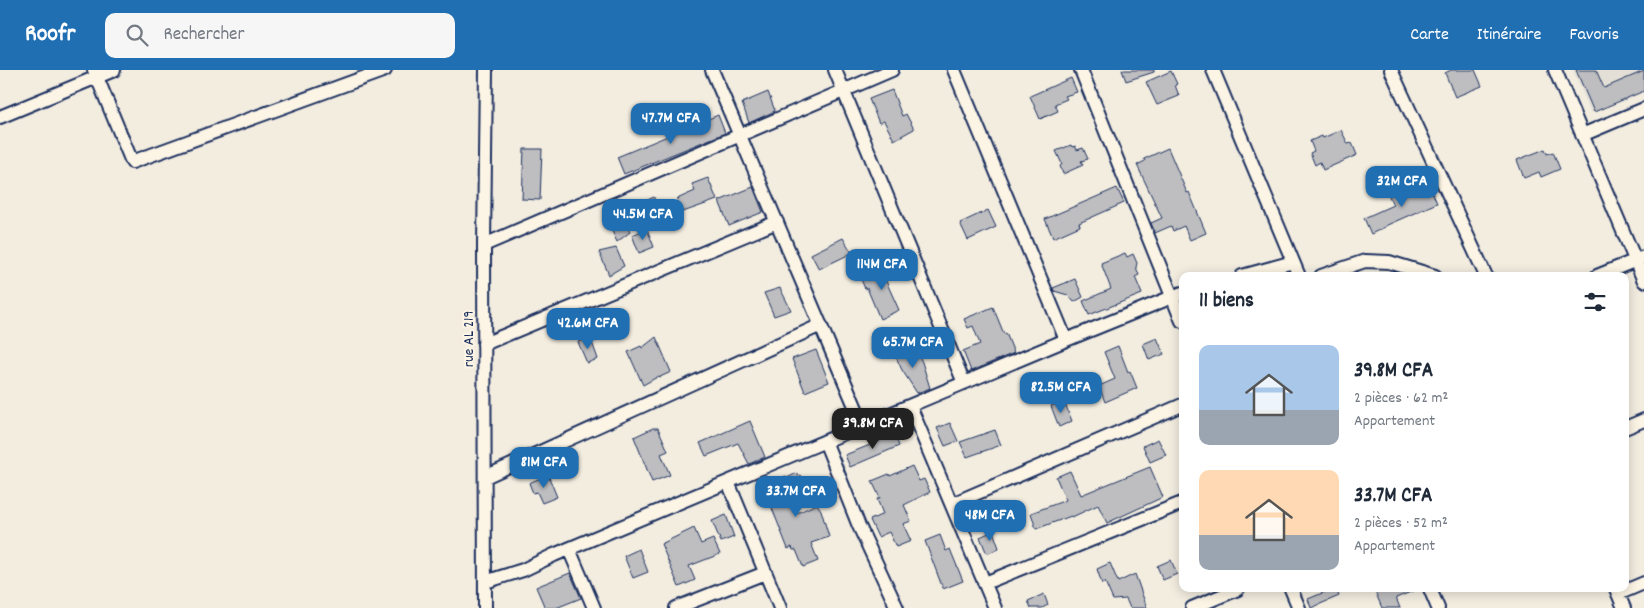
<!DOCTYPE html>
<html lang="fr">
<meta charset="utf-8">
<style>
:root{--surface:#fff;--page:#f6f6f7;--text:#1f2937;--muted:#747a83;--accent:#1f6fb2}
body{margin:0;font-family:Dekko,sans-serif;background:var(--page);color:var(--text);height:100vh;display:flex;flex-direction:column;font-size:19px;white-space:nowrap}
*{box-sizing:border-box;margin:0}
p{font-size:16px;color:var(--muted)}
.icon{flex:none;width:28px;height:28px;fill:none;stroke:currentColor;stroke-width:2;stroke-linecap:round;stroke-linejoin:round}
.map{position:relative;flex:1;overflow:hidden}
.side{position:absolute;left:1179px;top:202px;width:450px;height:320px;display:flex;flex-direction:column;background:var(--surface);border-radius:10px;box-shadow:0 2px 12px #0003}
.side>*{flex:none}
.price{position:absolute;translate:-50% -42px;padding:0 11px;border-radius:10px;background:var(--accent);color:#fff;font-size:16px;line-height:32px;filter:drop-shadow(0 1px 2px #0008)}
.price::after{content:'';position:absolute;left:50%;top:30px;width:15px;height:11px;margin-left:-8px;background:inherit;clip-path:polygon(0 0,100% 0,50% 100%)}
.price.current{background:#222;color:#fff}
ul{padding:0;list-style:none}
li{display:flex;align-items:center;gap:15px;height:125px;padding:0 20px}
li span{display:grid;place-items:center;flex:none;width:140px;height:100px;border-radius:10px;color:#555}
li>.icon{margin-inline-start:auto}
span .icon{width:60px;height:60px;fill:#fffc;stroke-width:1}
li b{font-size:21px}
h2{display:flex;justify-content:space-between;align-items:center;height:60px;padding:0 20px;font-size:21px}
header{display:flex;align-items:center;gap:30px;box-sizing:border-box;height:70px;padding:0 25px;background:var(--accent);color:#fff}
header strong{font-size:24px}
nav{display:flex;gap:28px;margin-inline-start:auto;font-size:18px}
.search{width:350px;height:45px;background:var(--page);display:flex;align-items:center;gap:12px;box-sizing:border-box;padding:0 18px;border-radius:10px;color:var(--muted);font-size:19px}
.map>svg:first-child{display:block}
.built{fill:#e3dfd6}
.building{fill:#bebec0;stroke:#1b2f5e}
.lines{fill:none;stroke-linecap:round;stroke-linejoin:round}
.minor-casing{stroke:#1b2f5e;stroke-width:16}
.minor{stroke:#fcf5e5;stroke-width:12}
.labels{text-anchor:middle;stroke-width:4;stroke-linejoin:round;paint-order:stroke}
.street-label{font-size:15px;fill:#1b2f5e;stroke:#fcf5e5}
</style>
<header>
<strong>Roofr</strong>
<div class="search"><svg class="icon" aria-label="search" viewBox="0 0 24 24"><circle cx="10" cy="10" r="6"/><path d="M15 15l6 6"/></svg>Rechercher</div>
<nav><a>Carte</a><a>Itinéraire</a><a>Favoris</a></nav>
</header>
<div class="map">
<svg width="1644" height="538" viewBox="0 0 1644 538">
<rect width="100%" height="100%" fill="#f3ede0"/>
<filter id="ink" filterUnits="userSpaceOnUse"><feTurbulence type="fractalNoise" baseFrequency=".02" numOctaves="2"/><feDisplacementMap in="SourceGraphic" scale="10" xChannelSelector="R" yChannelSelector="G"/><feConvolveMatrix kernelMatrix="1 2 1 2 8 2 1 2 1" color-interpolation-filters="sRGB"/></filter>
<g filter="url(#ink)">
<!-- built -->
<path class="built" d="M1573,0H1644V21L1591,43Z"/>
<!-- building -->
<path class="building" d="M1122,0H1154V2L1126,11Z
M1451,0H1475L1482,16L1455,27L1445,3Z
M1576,0H1596L1604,18L1644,1V21L1594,42Z
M1171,1L1177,14L1175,15L1179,26L1157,35L1146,12Z
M1071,8L1077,22L1065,26L1067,29L1055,34L1058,41L1040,49L1030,26Z
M892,20L902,46L906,44L914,59L894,70L884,51L879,53L869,29Z
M768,22L775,41L749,53L742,33Z
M718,45L725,63L624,104L617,87Z
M1341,60L1348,74L1352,73L1357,85L1323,100L1320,92L1315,95L1310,83L1314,81L1310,71L1322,66L1323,68Z
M1071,75L1072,77L1075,76L1077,80L1083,78L1088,89L1081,91L1083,95L1063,104L1060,96L1062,94L1056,81Z
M1168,78L1187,123L1189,122L1206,163L1190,170L1184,156L1173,161L1171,156L1155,163L1151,153L1162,148L1137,95L1145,91L1144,89Z
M524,79H542L540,130L522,129Z
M1545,79L1547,84L1553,82L1560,99L1541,107L1539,102L1524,108L1517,90Z
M708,108L717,130L683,142L677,129L695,121L692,114Z
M1428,113L1437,133L1385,156V157L1371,164L1364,148L1393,135L1389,126L1398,122L1400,126Z
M753,117L763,142L729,156L719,131Z
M1117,118L1124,133L1079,153L1080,156L1053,168L1045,149Z
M654,127L658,151L650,154L639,134Z
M618,137L630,162L617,172L606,148Z
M988,140L996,157L968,170L960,153Z
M647,159L654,177L639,183L632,165Z
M843,168L852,183L819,199L811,184Z
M616,178L624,196L609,205L599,182Z
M1125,183L1127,187L1133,184L1137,193L1136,197L1139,205L1135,207L1142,224L1089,245L1083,231L1111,219L1101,193Z
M896,193L900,203L885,209L899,240L880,249L867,218L865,219L861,209Z
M1075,209L1083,227L1074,232L1068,225L1054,221L1053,218Z
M780,218L791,240L774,246L764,223Z
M993,237L1004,264L1006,263L1014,283L971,301L963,281L980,274L973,256L968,258L964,249Z
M590,267L598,289L587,293L578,272Z
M656,267L671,302L660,307L659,306L643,315L628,282L641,276L642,278Z
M1157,268L1164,284L1149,290L1143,274Z
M914,276L922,292L930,318L917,323L902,300L894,283Z
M1118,276L1128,302L1130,301L1137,318L1105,332L1099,316L1115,309L1104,282Z
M816,280L829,312L805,322L792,289Z
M1064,331L1072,351L1059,357L1051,336Z
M750,351L765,387L749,394L738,373L706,386L700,373Z
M950,353L958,371L945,376L937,358Z
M653,358H658L668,381L661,384L670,405L652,412L634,367Z
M995,360L1001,375L967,387L960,372Z
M894,363L899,376L850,397L845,385L880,371L879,369Z
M1158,369L1166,385L1150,392L1143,376Z
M912,396L919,411L924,409L930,422L904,435L911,451L903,454L911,471L896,477L889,462L878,467L870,450L883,444L877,429L880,428L872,411L889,404L890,406Z
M1150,397L1163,427L1107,453L1098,435L1072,447L1071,446L1036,459L1031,443L1066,430L1056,407L1070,401L1081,425Z
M797,403L798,406L801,405L806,417L790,423L797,443L817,434L821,440L829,467L811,473L818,491L803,497L796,480H793L792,477L788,479L768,428L763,430L759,419L767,416L766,414L786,406L787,408Z
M548,405L557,427L542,433L537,422L533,423L529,413Z
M726,445L734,467L721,472L712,451Z
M694,458L701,474L713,469L720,484L689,496L695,510L679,517L661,474Z
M993,461L999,478L987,484L980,467Z
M940,465L946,481L950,479L963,511L943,519L925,471Z
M639,479L648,502L633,508L624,486Z
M1171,490L1177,504L1163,510L1157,496Z
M1110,493L1118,512L1135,504L1147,538H1130L1126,529L1113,530L1105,512L1102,514L1097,499Z
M570,503L581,528L556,538H545L536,517Z
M1332,519H1336L1339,526L1311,538L1308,529Z
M1374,519H1418L1396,528L1400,538H1382Z
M1044,524L1048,535L1042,538H1031L1028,531Z"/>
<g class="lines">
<defs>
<path id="minor" d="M94,0L132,92L385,0
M712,0L863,355
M835,0L964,313
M954,0L1066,270
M1081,0L1182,251
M1213,0L1299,206
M1391,0L1486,206
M1555,0L1644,211
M0,47L114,0
M1582,65L1644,39
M484,175L892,0
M1242,206L1293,192
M1321,206L1365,191L1389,192L1435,206
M1597,206L1644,187
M484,274L777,152
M910,336L995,538
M1625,358L1644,350
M825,371L859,456L897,538
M485,407L821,255
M728,412L780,538
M952,434L1182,335
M569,479L594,538
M485,512L523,500L554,485L1066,270L1182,223
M985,513L1182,433
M1291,519L1299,538
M1430,519L1438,538
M1616,519L1624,538
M1618,524L1644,513
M485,538L484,175L486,0
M676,538L765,503
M1192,538L1238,519"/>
</defs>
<!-- minor casing -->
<use href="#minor" class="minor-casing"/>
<!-- minor -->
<use href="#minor" class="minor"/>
</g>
</g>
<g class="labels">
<!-- street labels -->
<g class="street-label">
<text transform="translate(468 269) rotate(-90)" y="5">rue AL 219</text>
</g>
</g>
</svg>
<b class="price" style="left:671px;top:75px">47.7M CFA</b>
<b class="price" style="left:1402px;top:138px">32M CFA</b>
<b class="price" style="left:643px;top:171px">44.5M CFA</b>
<b class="price" style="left:882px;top:221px">114M CFA</b>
<b class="price" style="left:588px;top:280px">42.6M CFA</b>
<b class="price" style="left:913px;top:299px">65.7M CFA</b>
<b class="price" style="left:1061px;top:344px">82.5M CFA</b>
<b class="price current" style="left:873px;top:380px">39.8M CFA</b>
<b class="price" style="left:544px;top:419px">81M CFA</b>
<b class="price" style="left:796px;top:448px">33.7M CFA</b>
<b class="price" style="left:990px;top:472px">48M CFA</b>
<section class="side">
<h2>11 biens<svg class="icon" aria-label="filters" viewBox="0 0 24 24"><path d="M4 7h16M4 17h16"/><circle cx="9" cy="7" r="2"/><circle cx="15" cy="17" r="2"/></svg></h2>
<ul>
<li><span style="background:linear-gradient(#a9c7e8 65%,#9aa5b1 0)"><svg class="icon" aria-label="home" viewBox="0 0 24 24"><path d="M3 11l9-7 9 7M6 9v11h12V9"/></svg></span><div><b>39.8M CFA</b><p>2 pièces · 62 m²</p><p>Appartement</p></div></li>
<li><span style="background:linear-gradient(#ffd9b3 65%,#9aa5b1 0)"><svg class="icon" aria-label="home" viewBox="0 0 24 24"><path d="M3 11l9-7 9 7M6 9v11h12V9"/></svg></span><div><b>33.7M CFA</b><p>2 pièces · 52 m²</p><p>Appartement</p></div></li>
</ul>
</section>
</div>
